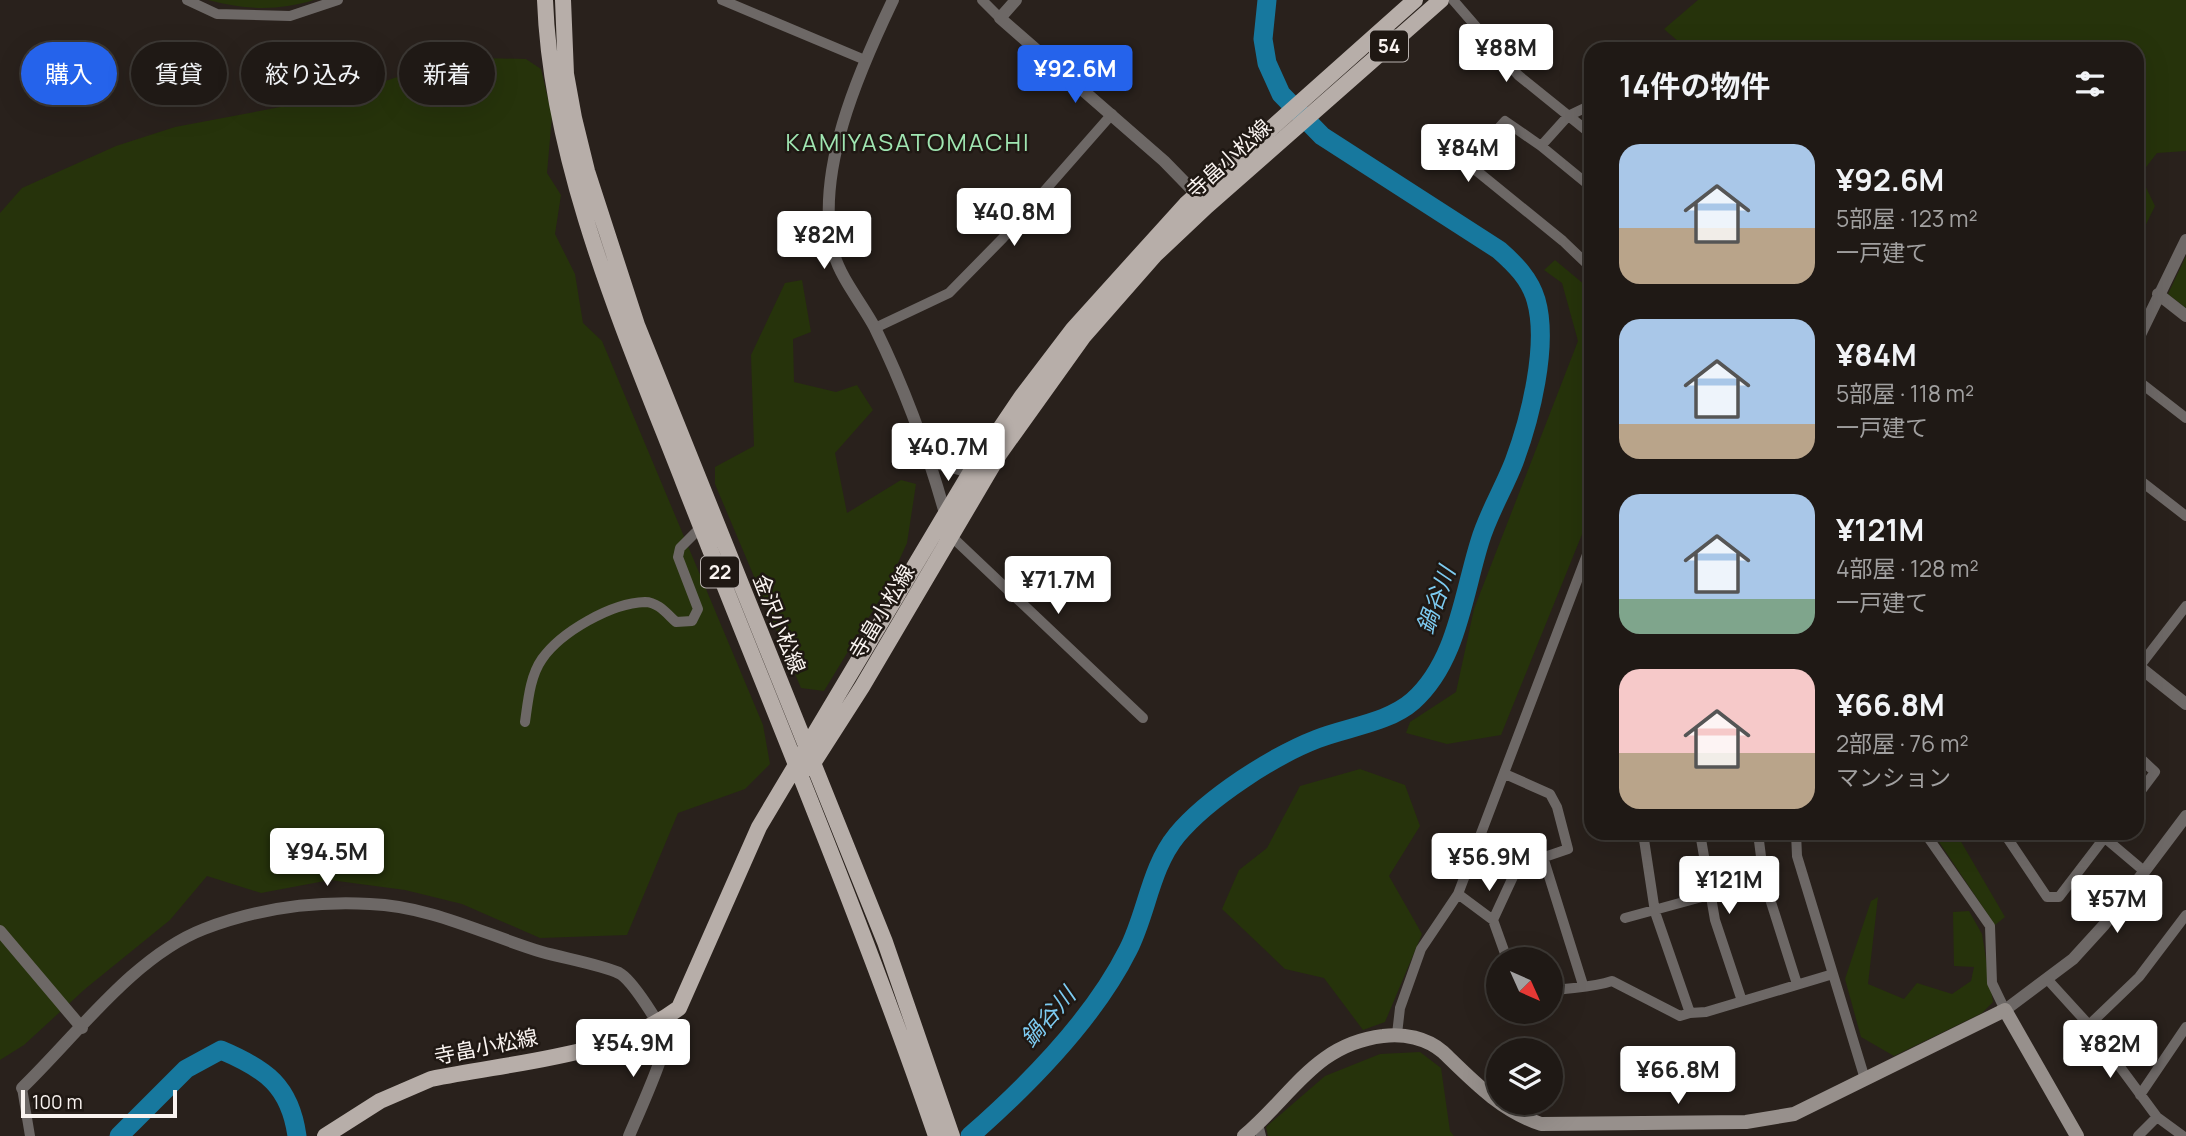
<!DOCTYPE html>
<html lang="ja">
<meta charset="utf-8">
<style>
:root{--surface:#1f1915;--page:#2c2622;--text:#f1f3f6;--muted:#a1a0a0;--line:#3c3834;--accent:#2563eb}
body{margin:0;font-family:Manrope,"Noto Sans JP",sans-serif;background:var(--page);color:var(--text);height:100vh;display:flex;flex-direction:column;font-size:26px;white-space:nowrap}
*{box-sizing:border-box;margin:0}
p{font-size:23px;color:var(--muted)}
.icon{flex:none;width:38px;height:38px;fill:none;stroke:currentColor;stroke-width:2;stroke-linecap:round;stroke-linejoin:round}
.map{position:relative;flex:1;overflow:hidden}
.panel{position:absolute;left:1584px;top:42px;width:560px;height:798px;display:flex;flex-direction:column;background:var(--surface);border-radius:21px;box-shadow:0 7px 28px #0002,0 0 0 2px var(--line)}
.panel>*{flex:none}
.guide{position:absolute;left:21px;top:42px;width:665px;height:63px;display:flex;gap:14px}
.needle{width:46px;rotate:135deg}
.tools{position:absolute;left:1486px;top:947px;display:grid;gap:14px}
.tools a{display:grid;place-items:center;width:77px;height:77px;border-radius:50%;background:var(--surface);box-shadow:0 7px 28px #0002,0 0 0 2px var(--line);font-size:35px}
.scale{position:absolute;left:21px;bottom:18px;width:156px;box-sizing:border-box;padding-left:7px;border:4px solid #f9f3f0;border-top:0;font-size:19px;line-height:24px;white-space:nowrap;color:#f9f3f0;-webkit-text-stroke:5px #1f1813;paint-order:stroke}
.price{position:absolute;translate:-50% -60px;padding:0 16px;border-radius:7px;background:#fff;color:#222;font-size:23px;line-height:46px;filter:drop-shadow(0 2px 4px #0008)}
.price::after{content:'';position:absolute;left:50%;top:42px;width:21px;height:16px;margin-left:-10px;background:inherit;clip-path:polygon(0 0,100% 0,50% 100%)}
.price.active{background:var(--accent);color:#fff}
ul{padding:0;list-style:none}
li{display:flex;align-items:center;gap:21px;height:175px;padding:0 35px}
li span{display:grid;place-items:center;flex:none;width:196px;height:140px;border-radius:21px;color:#555}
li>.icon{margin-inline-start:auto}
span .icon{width:84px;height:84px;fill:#fffc;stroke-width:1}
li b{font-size:30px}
h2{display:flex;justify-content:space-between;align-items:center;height:84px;padding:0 35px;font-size:30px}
.chip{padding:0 24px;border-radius:32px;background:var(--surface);box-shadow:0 7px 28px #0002,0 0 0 2px var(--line);font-size:24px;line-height:63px}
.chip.active{background:var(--accent);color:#fff}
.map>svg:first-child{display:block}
.green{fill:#26330b}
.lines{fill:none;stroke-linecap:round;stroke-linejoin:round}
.river{stroke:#17789e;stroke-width:19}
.minor{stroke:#6d6866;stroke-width:10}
.tertiary{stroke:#6d6866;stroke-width:12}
.secondary{stroke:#97908c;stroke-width:14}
.primary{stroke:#b7aea9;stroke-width:16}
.labels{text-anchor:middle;stroke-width:5;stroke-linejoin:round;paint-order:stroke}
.shield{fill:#1f1813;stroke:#b8b1ae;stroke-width:2}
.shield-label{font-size:19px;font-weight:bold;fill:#f9f3f0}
.street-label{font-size:21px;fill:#f9f3f0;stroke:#1f1813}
.water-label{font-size:23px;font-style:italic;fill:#7dcbf1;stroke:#1f1813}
.quarter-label{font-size:24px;letter-spacing:2px;fill:#a0e6b2;stroke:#1f1813}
</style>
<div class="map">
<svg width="2186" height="1136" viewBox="0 0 2186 1136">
<rect width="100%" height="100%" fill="#29211c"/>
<!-- green -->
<path class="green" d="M208,0H314C278,11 245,10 208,0Z
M1698,0H2186V151L2157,153L2140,175L2155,206L2137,243V49H1687L1664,29Z
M482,58L526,59L541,69L552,116L547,173L561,195L555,234L575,274L583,323L602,341L763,725L770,764L745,789L678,813L627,935L540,938L462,904L405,890L330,880L261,893L207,876L170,920L85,989L24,1045L0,1060V213L22,188L116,146L175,127L349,94L394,78Z
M2186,256V308L2168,294Z
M1555,260L1591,290V512L1501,735L1447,744L1406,733L1410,722L1456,692L1474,609L1578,341L1562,283L1544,270Z
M802,280L811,332L793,339L794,382L836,392L857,385L873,410L835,453L847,513L901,480L916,484L907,543L886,589L824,691L801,688L715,484V467L754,446L751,355L785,283Z
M1360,769L1405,785L1420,826L1389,876L1422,934L1385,1022L1363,1030L1324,978L1285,969L1222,909L1239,870L1267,848L1300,786Z
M1933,833H1956L2005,917L1995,925Z
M1878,897L1868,984L1904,999L1917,983L1952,994L1971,981L1974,967L1954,966L1953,912L1969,911L1982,934L1993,1002L1982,1013L1894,1056L1861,1037L1845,979L1871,901Z
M1420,1052L1441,1068L1450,1131L1454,1136H1268L1266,1127L1325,1076L1380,1054Z"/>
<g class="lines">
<!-- river -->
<path class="river" d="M119,1136L186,1069L221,1050C266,1069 290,1086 297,1136
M970,1136C1027,1086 1094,1018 1128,950C1147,913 1150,868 1177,835C1208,798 1273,756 1317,739C1347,727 1388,723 1413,701C1457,662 1463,595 1480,541C1488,514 1504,488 1514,462C1530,419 1549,345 1536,300C1530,279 1515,264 1499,250L1322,136L1281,94L1267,63L1263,39L1267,0"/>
<!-- minor -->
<path class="minor" d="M187,0L217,14L290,16L338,0
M722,0L865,60
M982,0L1000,18
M1453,0L1518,75L1591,134
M1541,146L1568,116L1591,105
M1591,187L1541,146L1505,121L1467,163L1563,241L1587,264H1591
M875,328L949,293L1003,238L1112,114
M2137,380L2186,418
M932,463L970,473
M2137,478L2186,516
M951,536L1143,718
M2139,667L2186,606
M525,722C528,701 530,676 542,659C561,632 611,603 645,602C658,602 667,614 676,622L692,621L698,609L678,557L680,548L701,527
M2137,755L2155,772L2137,796
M1505,774L1550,794L1557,807L1568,849L1518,866L1493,920L1507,959
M1643,833L1655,912L1690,1013L1706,1012L1833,974
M1700,833L1715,920L1742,1001
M1758,833L1764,880L1797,984
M1796,833L1797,856L1865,1079
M1925,833L1990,926L1992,983L2005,1010
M2004,833L2047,897H2059L2108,833
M2099,833L2144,871
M1543,857L1583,985
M1458,894L1493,920
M1625,918L1764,880
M2048,980L2089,1025L2157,1117L2183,1136
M1550,991C1572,987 1592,988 1612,981L1680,1016L1690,1013
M2089,1025L2139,977L2186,915
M1397,1034L1400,1008L1421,949L1458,894L1591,544
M22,1088L30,1136
M2140,1095L2186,1027
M1258,1124L1261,1136
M2138,1136L2157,1117"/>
<!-- tertiary -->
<path class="tertiary" d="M893,0C859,71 813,174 834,254C841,279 863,305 875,328C905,389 928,452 946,517
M1016,0L1000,18L1164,161L1203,201
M2158,294L2186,316
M2137,341L2186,240
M2137,665L2186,704
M0,931L82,1028
M2005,1010L2073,959L2104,925L2186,816
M22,1088C76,1036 134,956 204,929C256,909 314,901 370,904C430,906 486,935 542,952C563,958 602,965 619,973C631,979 664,1028 665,1042C665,1056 636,1119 629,1136"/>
<!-- secondary -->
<path class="secondary" d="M1244,1136C1292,1096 1315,1044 1383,1036C1403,1033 1427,1038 1443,1052C1473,1081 1500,1110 1541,1124L1746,1122L1794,1114L2005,1010L2077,1136"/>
<!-- primary -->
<path class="primary" d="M545,0C551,164 624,330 683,481C768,699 860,914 936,1136
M563,0L566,74L574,118L587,171L637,325L885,942L952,1136
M810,768L862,687L1000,453L1083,337L1155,255L1207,206L1441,0
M325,1136L380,1101L431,1079C511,1062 612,1058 679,1008L759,827L970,473L1022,396L1073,329L1186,204L1415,0"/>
</g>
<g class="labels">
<!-- shield labels -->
<g class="shield">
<rect x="1370" y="30.5" width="38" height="31" rx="5"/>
<rect x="701" y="556.5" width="38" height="31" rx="5"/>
</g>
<g class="shield-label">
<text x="1389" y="53">54</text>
<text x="720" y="579">22</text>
</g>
<!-- street labels -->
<g class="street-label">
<text transform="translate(1229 159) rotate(-42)" y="7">寺畠小松線</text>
<text transform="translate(882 612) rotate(-59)" y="7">寺畠小松線</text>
<text transform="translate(779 624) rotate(68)" y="7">金沢小松線</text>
<text transform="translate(486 1047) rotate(-11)" y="7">寺畠小松線</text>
</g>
<!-- water labels -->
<g class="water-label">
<text transform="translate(1436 600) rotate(-70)" y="8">鍋谷川</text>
<text transform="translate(1048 1017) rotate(-49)" y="8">鍋谷川</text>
</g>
<!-- quarter labels -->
<g class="quarter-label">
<text x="908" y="151">KAMIYASATOMACHI</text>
</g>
</g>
</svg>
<div class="tools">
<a><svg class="needle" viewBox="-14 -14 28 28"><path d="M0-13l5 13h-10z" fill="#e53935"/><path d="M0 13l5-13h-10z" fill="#a1a0a0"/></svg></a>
<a><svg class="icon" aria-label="layers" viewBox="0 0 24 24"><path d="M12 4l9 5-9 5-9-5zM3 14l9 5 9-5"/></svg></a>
</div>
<div class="scale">100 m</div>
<b class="price" style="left:1506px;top:84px">¥88M</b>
<b class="price active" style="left:1075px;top:105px">¥92.6M</b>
<b class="price" style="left:1468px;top:184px">¥84M</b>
<b class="price" style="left:1014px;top:248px">¥40.8M</b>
<b class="price" style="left:824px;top:271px">¥82M</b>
<b class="price" style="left:948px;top:483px">¥40.7M</b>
<b class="price" style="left:1058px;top:616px">¥71.7M</b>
<b class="price" style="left:327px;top:888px">¥94.5M</b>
<b class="price" style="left:1489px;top:893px">¥56.9M</b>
<b class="price" style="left:1729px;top:916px">¥121M</b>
<b class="price" style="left:2117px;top:935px">¥57M</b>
<b class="price" style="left:633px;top:1079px">¥54.9M</b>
<b class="price" style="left:2110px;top:1080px">¥82M</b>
<b class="price" style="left:1678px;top:1106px">¥66.8M</b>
<div class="guide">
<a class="chip active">購入</a>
<a class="chip">賃貸</a>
<a class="chip">絞り込み</a>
<a class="chip">新着</a>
</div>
<section class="panel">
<h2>14件の物件<svg class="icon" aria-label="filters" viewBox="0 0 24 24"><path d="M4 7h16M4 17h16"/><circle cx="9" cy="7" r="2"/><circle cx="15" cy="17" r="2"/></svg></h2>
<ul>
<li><span style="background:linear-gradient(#a9c7e8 60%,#b9a48a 0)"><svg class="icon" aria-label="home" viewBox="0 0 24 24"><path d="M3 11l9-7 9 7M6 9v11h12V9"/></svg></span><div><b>¥92.6M</b><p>5部屋 · 123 m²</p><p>一戸建て</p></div></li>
<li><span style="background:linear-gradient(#a9c7e8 75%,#b9a48a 0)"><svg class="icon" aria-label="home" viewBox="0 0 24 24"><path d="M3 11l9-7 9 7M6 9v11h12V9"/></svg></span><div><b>¥84M</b><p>5部屋 · 118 m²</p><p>一戸建て</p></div></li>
<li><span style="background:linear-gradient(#a9c7e8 75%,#7fa58c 0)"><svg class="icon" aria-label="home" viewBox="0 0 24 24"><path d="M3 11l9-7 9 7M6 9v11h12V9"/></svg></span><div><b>¥121M</b><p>4部屋 · 128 m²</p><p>一戸建て</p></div></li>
<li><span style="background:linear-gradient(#f6c9c9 60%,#b9a48a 0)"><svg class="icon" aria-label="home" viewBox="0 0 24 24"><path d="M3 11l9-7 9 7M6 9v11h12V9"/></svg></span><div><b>¥66.8M</b><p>2部屋 · 76 m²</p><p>マンション</p></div></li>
</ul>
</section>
</div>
